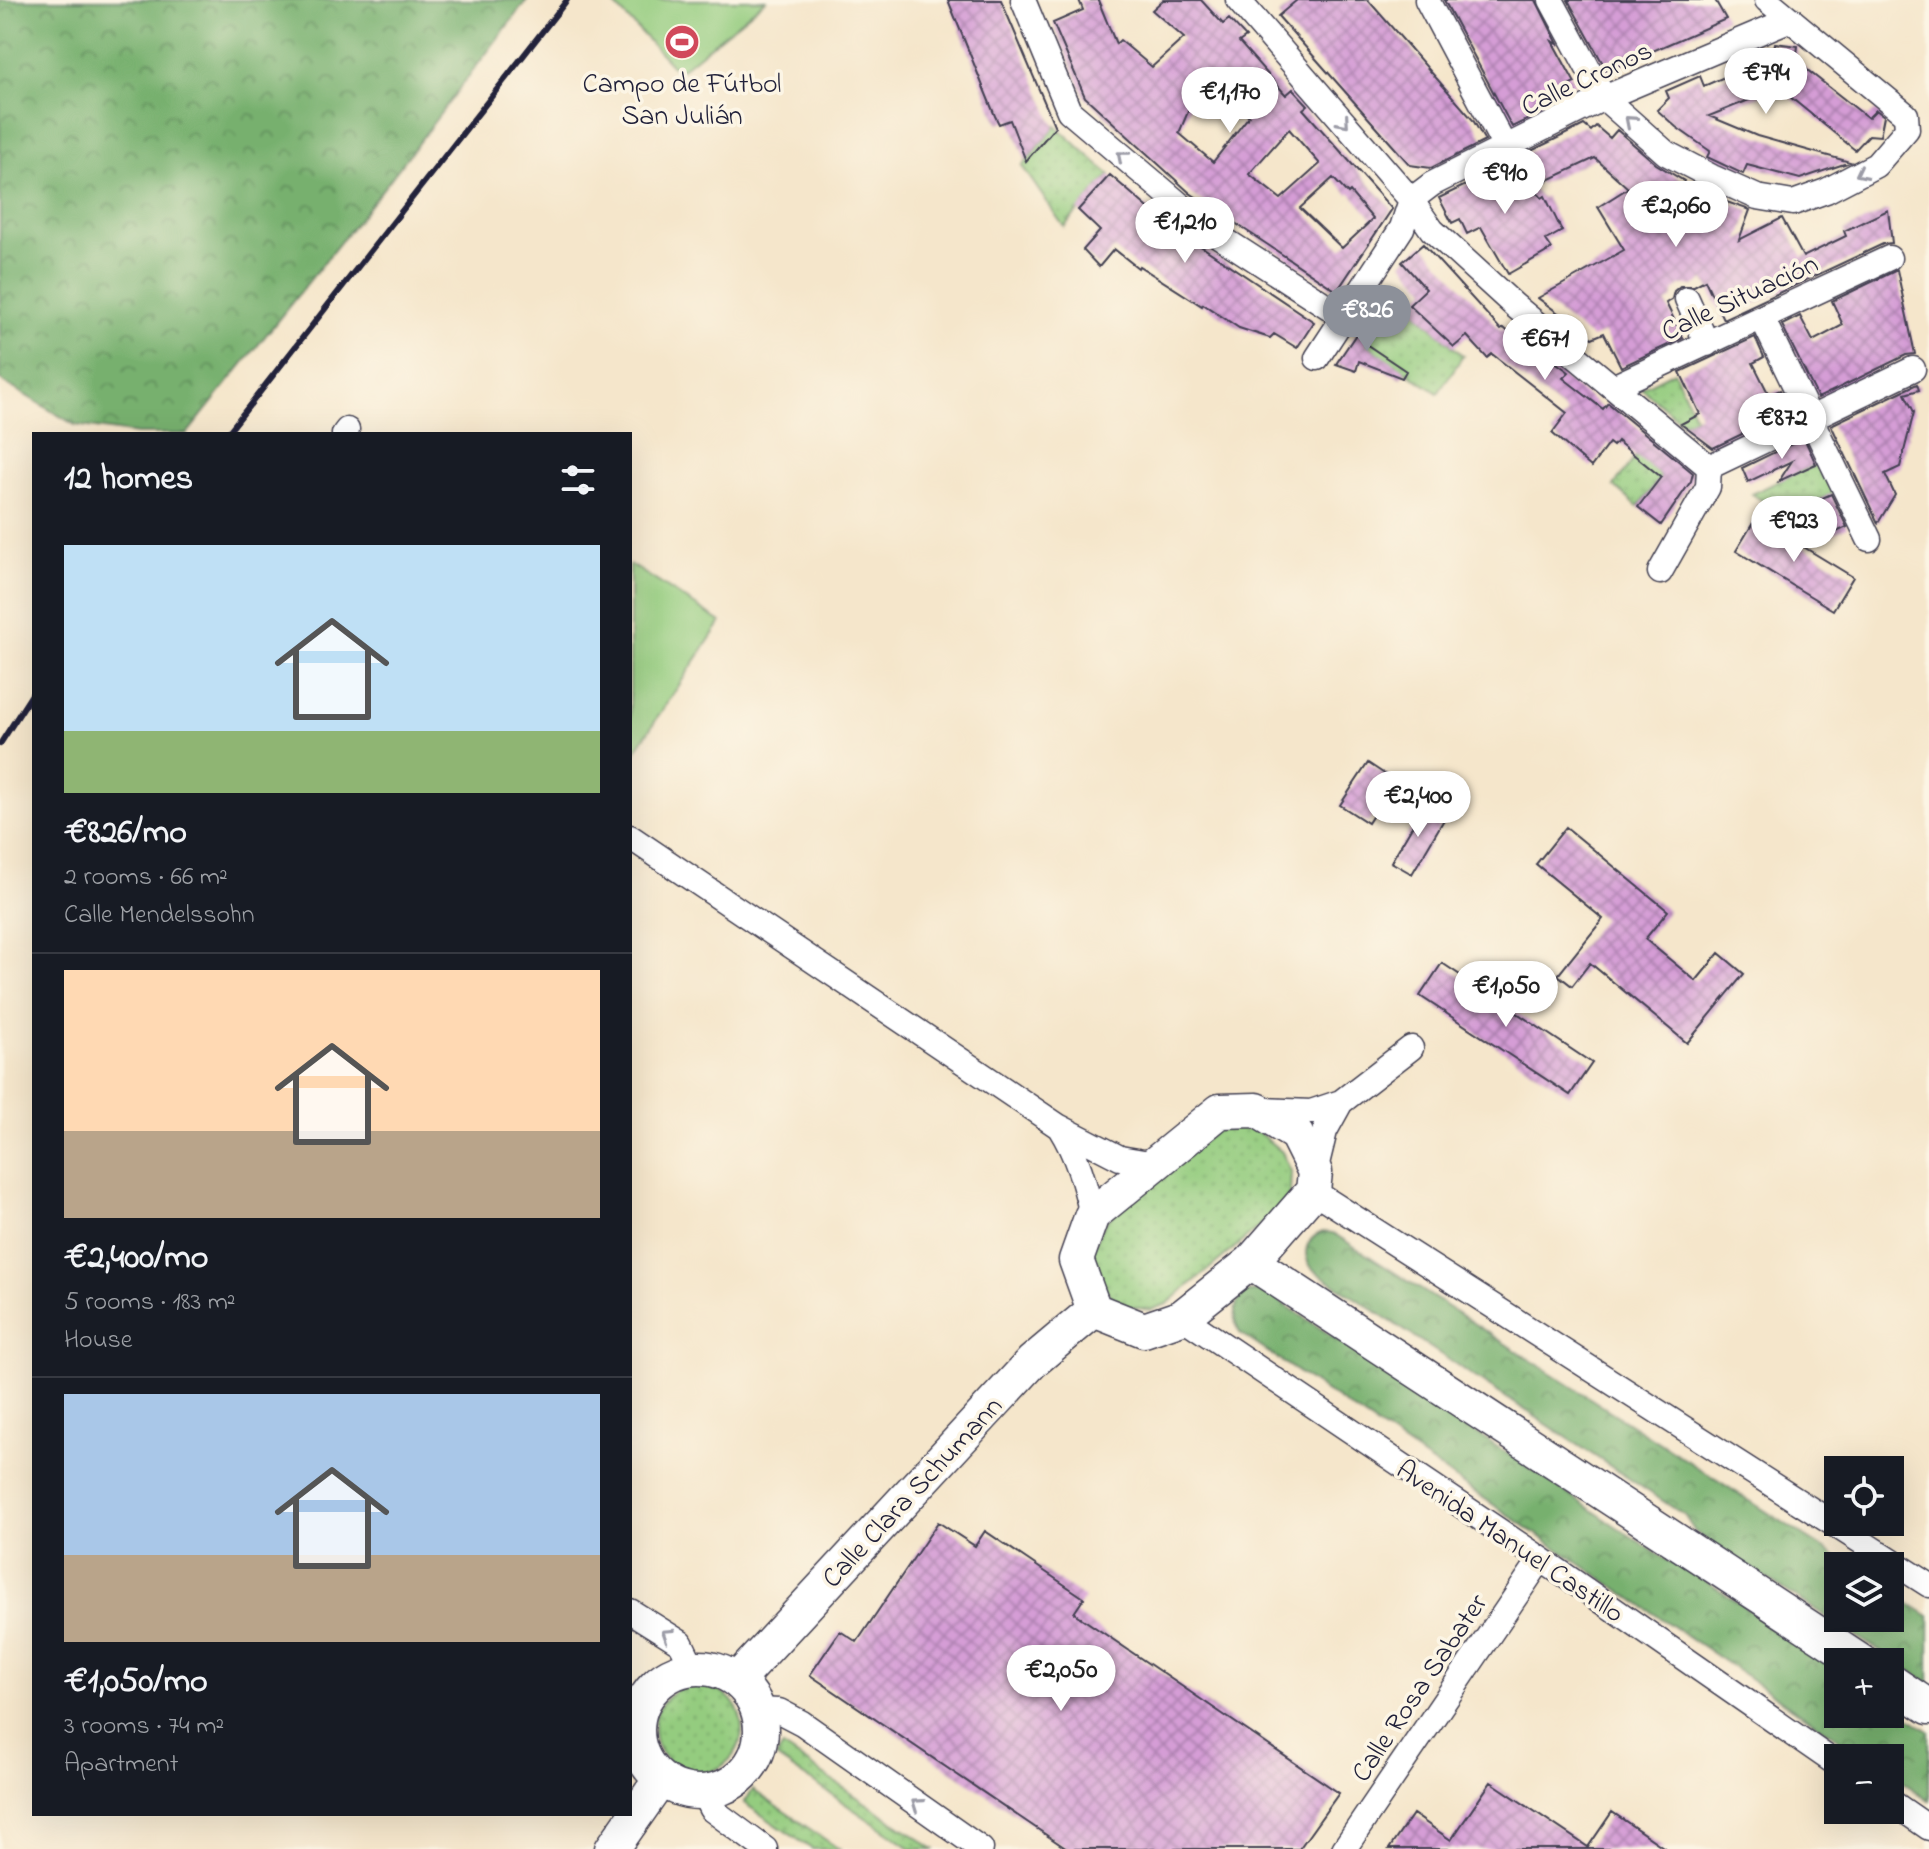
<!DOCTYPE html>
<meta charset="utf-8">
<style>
:root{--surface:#171b24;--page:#20242c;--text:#f1f3f6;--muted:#9ea1a6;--line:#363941;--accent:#8c9099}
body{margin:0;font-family:"Indie Flower",sans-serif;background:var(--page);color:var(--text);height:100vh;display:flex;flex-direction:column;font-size:30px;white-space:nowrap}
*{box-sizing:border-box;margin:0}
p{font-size:26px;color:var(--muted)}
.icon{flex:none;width:44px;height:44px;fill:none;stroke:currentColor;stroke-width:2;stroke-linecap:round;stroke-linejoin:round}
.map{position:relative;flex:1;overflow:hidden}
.details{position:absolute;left:32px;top:432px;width:600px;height:1384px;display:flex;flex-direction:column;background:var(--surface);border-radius:0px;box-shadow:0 8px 32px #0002}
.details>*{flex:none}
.fabs{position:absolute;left:1824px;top:1456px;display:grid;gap:16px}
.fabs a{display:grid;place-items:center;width:80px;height:80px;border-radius:0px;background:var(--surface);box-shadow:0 8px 32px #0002;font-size:40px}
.price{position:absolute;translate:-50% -68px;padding:0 18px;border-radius:28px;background:#fff;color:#222;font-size:26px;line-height:52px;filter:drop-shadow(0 2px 4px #0008)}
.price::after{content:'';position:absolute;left:50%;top:48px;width:24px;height:18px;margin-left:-12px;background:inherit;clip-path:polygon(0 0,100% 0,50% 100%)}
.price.current{background:var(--accent);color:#fff}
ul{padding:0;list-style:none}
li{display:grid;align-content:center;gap:16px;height:424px;padding:0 32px}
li+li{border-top:2px solid var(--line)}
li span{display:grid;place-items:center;height:248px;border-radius:0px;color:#555}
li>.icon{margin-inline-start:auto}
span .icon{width:144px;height:144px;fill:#fffc;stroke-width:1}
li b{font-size:34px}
h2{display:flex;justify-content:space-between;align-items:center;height:96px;padding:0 32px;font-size:34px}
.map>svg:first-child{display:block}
.grass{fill:url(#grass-dots);stroke:#5b775d;stroke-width:2}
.forest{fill:url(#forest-crowns);stroke:#4c6954;stroke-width:2}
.park{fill:#94cc7f;stroke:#5b775d;stroke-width:2}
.building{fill:url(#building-cross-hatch);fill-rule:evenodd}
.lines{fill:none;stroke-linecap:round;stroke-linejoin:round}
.minor-casing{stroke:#423f51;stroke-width:27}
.secondary-casing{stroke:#423f51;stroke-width:37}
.minor{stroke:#fff;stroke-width:24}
.secondary{stroke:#fff;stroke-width:34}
.rail{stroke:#22223b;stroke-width:6}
.oneway{stroke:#9c9ca7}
.labels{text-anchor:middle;stroke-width:7;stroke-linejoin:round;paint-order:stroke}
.street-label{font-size:28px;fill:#22223b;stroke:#fcf5e5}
.poi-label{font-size:28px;fill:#22223b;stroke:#fcf5e5}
</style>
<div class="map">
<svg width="1929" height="1849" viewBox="0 0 1929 1849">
<defs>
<pattern id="grass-dots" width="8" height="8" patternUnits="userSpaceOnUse" patternTransform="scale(2)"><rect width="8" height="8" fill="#94cc7f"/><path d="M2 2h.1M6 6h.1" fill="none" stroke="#7faf6f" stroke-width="1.8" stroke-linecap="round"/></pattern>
<pattern id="forest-crowns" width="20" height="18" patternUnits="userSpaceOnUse" patternTransform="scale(2)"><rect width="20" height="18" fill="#77b06e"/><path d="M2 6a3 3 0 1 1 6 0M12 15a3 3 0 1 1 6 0" fill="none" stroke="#618f5c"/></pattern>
<pattern id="building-cross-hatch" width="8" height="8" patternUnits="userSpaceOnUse" patternTransform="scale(2)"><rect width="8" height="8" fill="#d59dd6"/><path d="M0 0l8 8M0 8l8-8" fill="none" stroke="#ac80af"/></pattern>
</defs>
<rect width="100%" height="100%" fill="#fcf5e5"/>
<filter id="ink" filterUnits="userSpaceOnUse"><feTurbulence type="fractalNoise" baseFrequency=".0125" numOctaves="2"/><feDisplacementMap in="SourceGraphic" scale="16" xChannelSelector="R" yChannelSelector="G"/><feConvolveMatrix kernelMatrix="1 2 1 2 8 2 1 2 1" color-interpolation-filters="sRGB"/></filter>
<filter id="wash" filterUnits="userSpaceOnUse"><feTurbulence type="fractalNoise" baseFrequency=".006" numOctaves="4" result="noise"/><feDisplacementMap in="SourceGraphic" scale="32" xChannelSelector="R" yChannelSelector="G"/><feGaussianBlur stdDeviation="1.8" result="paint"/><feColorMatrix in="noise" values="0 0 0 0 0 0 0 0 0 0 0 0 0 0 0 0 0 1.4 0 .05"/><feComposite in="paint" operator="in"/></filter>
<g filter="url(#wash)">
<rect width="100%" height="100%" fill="#f5e6cb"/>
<!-- grass -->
<path class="grass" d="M1056,126L1110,175L1064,227L1022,166Z
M1387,289L1407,306L1409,305L1463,356L1438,393L1355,337Z
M1674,371L1695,417L1683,423L1641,388Z
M1654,432L1680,452L1638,507L1614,486Z
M1823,460L1838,491L1786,516L1752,494Z
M1233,1127L1253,1128L1282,1152L1291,1171L1290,1193L1282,1208L1167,1304L1150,1310L1127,1306L1110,1295L1097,1276L1092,1250L1106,1221L1216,1131Z
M654 1729a44 44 0 1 1 88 0a44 44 0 1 1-88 0Z
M783,1747L934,1849H912L776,1757Z
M753,1790L839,1849H812L744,1803Z"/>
<!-- forest -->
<path class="forest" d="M0,0H527L389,181L187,434H137L75,425L0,380Z
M1323,1232L1333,1233L1851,1566H1838V1618H1890V1591L1929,1616V1683L1695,1532L1684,1515L1316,1272C1300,1258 1304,1239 1323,1232Z
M1258,1291L1272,1296L1671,1563L1678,1562L1838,1670V1714H1890V1705L1929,1731V1800L1890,1773V1758H1867L1240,1333C1231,1318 1233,1305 1245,1292Z"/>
<!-- park -->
<path class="park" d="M610,0H766L678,72Z
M630,564L721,622L630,759Z"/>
<g id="blocks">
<!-- building -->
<path class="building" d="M948,0H1001L1055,127L1026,161L1010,120L999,124L995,116Z
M1079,0H1098L1116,44L1120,40L1152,67L1184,38L1152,10L1163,0H1201L1223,24L1229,19L1246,37L1239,42L1286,95L1293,89L1308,105L1303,109L1392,209L1337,291L1190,193L1085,97L1053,23L1083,10ZM1219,81L1249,116L1213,162L1179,133L1198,88H1211ZM1289,129L1320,164L1281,199L1249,174ZM1333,178L1348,194L1350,192L1373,219L1342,248L1300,208Z
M1297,0H1368L1473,120L1485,141L1431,168L1410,165L1278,16Z
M1444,0H1536L1558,44L1552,41L1575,83L1568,86L1570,91L1566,93L1569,99L1512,127Z
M1568,0H1715L1726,19L1607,71Z
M1775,43L1798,46L1796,61L1868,118L1876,110L1884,116L1880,136L1869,135L1855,150L1779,88L1709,116L1757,136L1850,162L1800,179L1747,165L1743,174L1707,157L1710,151L1676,127L1657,110L1669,98L1666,91L1700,76L1704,86L1759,62L1773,56Z
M1584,125L1591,131L1596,126L1610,138L1617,130L1656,164L1684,181L1682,185L1695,198L1714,207L1718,199L1750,210L1739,240L1782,218L1803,257L1846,236L1844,231L1888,210L1892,243L1883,244L1723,319L1705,280L1694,286H1680L1674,291L1672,299L1666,303L1683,338L1621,367L1604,333L1592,338L1538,298L1624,250L1598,207L1628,188L1595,158L1540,184L1525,154Z
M1511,163L1542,198L1545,196L1562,231L1546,240L1552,249L1508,274L1481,227L1467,234L1460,219L1452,223L1439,198Z
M1110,175L1162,220L1314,322L1297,348L1274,334L1270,338L1239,328L1203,304L1202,306L1139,266L1138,268L1114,249L1099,267L1083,250L1100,231L1078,210Z
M1423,244L1501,330L1504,328L1514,337L1517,334L1569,372L1563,378L1603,409L1608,403L1693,473L1691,481L1661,525L1638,507L1661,477L1617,441L1613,446L1609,443L1591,467L1552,433L1567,413L1492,354L1487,358L1467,336L1454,347L1409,305L1426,289L1402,262Z
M1897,270L1915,354L1906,355L1818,398L1782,325L1800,316L1813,341L1843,325L1832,301Z
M1369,315L1375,318L1366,344L1406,371L1402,378L1359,361L1356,371L1336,364Z
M1755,337L1764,357L1753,363L1769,395L1780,390L1790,411L1713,448L1681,424L1700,414L1680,372Z
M1917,384L1919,390L1905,394L1914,412L1900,467L1885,474L1895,495L1878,523L1831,425Z
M1804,438L1816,464L1779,481L1792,461L1748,482L1742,468Z
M1831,494L1847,527L1824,538L1807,505Z
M1756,518L1853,577L1833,610L1736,551Z
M1368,763L1395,781L1368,823L1340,805Z
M1425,804L1446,816L1412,874L1391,862Z
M1566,827L1668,911L1645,939L1696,981L1719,953L1744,974L1687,1043L1590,963L1572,986L1558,975L1603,919L1536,864Z
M1442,963L1592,1063L1570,1095L1420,996Z
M938,1522L975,1546L985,1531L1084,1598L1074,1613L1339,1793L1299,1849H1067L810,1675L840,1631L857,1642Z
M1491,1782L1588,1847L1612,1812L1666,1849H1389L1413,1814L1451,1840Z"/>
</g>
</g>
<g filter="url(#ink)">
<use href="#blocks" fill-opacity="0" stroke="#423f51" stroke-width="2"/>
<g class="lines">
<defs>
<path id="minor" d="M1023,0L1069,111L1211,231L1344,317
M1238,0L1411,200L1432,230L1515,306L1709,467L1708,487L1660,572
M1427,0L1506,149
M1551,0L1604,98L1666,153L1712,177L1757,197L1793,203L1826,191L1876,165L1907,129L1906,115L1767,0
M1411,200L1432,184L1604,98L1791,19
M1687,299L1707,344
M1762,318L1869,539
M1317,358L1402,228L1411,200
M1613,387L1889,258
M344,434L347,430
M1709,467L1913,369
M630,837L1058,1126L1120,1158L1155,1164
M1262,1110L1311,1112L1341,1102L1411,1048
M1060,1128C1077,1155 1085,1184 1092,1215
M1315,1172L1325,1131L1341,1102
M1313,1191L1929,1585
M1182,1317L1541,1559L1838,1765
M630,1611L681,1643L693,1668
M758,1710L779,1711L802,1723L981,1849
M630,1755L646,1762
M702,1791L711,1809L765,1849
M1890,1801L1929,1828
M1344,1849L1541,1559"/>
<path id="secondary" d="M1257,1110L1296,1134L1315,1172L1313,1191L1251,1262L1182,1317L1144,1330L1094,1310L1076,1260L1092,1215L1220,1111Z
M1251,1262L1861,1662
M637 1730a62 62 0 1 1 124 0a62 62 0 1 1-124 0Z
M737,1680L1032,1362L1094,1310
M1890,1681L1929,1707
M612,1849L661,1779"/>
</defs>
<!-- minor casing -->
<use href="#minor" class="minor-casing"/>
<!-- secondary casing -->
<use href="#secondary" class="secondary-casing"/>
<!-- minor -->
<use href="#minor" class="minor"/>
<!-- secondary -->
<use href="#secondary" class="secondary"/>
<!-- rail -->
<path class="rail" d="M227,434L567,0
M0,744L34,691"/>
</g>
<!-- one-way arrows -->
<defs><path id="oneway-chevron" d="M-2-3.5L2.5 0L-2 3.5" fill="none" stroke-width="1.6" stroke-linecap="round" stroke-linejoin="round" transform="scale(2)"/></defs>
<g class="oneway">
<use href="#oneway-chevron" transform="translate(1630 121) rotate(-139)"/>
<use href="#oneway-chevron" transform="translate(1344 122) rotate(49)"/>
<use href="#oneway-chevron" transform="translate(1122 156) rotate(-140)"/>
<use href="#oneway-chevron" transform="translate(1861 173) rotate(153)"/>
<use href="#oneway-chevron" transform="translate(667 1634) rotate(-147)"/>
<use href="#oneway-chevron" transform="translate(917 1804) rotate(-145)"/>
</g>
</g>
<!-- icons -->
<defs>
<symbol id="stadium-disc" viewBox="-11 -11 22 22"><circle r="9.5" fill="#d1495b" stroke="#fcf5e5"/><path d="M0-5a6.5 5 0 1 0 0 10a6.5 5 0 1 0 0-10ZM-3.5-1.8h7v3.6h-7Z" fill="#fff"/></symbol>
</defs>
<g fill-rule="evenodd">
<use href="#stadium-disc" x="662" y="22" width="40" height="40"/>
</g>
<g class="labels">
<!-- street labels -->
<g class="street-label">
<text transform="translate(1586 77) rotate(-25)" y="10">Calle Cronos</text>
<text transform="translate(1739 296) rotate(-25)" y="10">Calle Situación</text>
<text transform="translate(911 1491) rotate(-47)" y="10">Calle Clara Schumann</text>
<text transform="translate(1511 1540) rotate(34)" y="10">Avenida Manuel Castillo</text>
<text transform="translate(1418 1687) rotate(-56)" y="10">Calle Rosa Sabater</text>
</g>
<!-- poi labels -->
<g class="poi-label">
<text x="682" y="92">Campo de Fútbol<tspan x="682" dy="32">San Julián</tspan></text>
</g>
</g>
</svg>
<div class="fabs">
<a><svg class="icon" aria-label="locate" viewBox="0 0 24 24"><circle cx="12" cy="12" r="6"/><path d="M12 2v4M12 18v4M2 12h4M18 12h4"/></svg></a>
<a><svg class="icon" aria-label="layers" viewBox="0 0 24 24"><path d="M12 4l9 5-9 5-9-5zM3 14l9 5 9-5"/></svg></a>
<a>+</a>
<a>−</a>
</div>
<b class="price" style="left:1766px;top:116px">€794</b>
<b class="price" style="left:1230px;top:135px">€1,170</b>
<b class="price" style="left:1505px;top:216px">€910</b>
<b class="price" style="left:1676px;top:249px">€2,060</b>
<b class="price" style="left:1185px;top:265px">€1,210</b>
<b class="price current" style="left:1367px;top:353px">€826</b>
<b class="price" style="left:1545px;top:382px">€671</b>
<b class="price" style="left:1782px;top:461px">€872</b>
<b class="price" style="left:1794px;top:564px">€923</b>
<b class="price" style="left:1418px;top:839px">€2,400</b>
<b class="price" style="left:1506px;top:1029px">€1,050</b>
<b class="price" style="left:1061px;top:1713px">€2,050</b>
<section class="details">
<h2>12 homes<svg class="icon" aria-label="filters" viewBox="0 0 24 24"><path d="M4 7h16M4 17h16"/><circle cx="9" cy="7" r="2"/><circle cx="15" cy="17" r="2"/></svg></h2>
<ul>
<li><span style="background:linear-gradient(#bfe0f5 75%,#8fb573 0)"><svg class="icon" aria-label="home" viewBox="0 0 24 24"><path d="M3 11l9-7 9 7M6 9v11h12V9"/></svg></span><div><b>€826/mo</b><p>2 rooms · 66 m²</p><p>Calle Mendelssohn</p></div></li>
<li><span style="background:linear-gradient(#ffd9b3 65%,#b9a48a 0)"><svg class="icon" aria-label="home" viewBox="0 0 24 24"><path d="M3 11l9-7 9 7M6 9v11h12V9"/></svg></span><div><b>€2,400/mo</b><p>5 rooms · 183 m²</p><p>House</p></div></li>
<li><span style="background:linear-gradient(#a9c7e8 65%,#b9a48a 0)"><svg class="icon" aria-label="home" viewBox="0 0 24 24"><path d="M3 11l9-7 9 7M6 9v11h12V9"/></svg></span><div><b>€1,050/mo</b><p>3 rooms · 74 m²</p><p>Apartment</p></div></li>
</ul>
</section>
</div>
